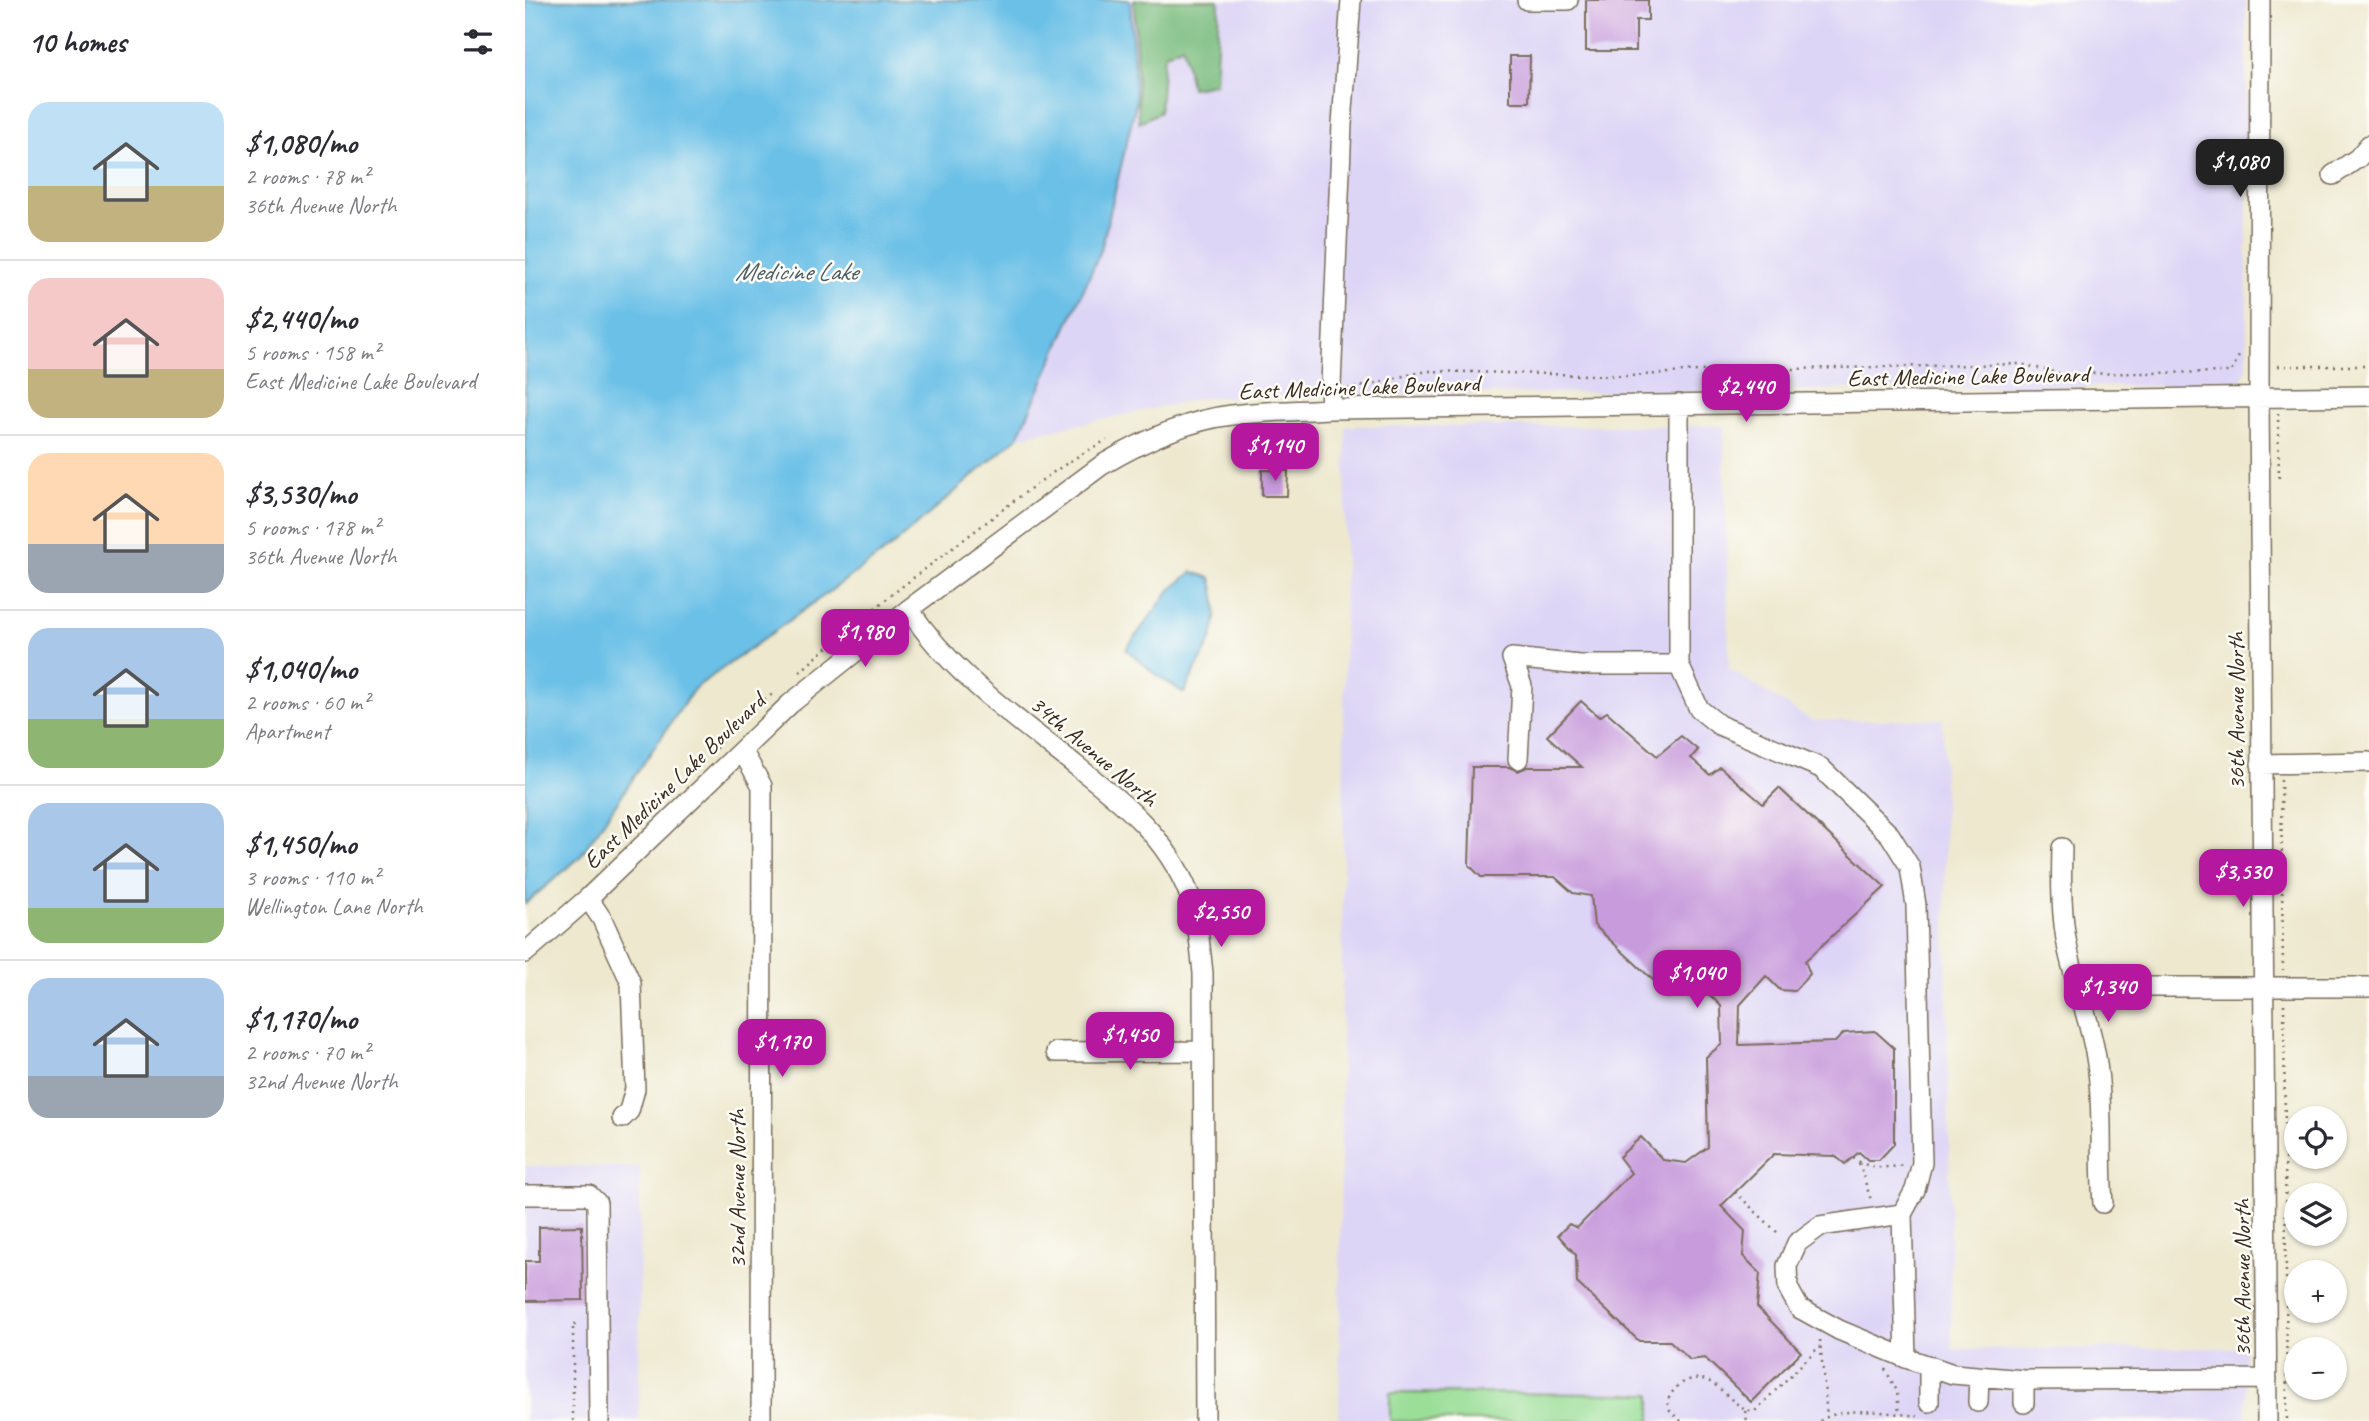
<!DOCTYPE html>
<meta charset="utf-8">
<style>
:root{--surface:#fff;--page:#f2f2f3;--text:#2b2b33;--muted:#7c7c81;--line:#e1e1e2;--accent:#b5179e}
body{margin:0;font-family:Caveat,sans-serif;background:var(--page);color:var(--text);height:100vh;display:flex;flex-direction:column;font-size:26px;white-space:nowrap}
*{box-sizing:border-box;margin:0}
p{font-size:23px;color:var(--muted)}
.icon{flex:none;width:38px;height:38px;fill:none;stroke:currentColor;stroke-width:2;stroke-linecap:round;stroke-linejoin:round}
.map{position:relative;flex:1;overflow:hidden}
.panel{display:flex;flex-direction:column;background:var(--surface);width:525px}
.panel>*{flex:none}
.controls{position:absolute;left:1759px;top:1106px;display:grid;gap:14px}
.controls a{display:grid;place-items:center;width:63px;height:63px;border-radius:50%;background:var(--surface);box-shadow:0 2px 5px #0004;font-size:35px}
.price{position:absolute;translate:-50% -60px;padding:0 16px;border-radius:14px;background:var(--accent);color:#fff;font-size:23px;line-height:46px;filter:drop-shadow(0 2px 4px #0008)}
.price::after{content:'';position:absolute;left:50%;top:42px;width:21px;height:16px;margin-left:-10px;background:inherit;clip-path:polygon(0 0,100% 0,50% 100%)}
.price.current{background:#222;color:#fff}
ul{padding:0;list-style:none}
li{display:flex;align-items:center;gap:21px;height:175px;padding:0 28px}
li+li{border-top:2px solid var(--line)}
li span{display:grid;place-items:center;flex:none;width:196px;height:140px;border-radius:21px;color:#555}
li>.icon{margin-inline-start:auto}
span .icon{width:84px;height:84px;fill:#fffc;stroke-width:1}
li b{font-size:30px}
h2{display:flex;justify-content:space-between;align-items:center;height:84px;padding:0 28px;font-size:30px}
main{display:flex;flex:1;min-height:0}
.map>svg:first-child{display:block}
.built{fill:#ddd5f6}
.green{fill:#9ade97;stroke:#6a845a;stroke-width:2}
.forest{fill:#7bbd80;stroke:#5b744f;stroke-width:2}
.water{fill:#6ac0e7;stroke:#527582;stroke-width:2}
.building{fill:#c79bdc}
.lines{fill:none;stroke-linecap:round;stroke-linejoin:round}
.minor-casing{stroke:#796c5c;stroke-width:22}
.path{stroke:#796c5c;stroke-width:2.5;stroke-dasharray:2 5;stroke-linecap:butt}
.minor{stroke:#fff;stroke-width:19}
.labels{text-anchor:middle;stroke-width:5;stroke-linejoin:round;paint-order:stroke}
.street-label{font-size:24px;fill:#3b2a1e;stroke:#fdfcf7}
.water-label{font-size:26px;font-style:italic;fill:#4b5e64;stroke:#fdfcf7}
</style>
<main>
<section class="panel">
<h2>10 homes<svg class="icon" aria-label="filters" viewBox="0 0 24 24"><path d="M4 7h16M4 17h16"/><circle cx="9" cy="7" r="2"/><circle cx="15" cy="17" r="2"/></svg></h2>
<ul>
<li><span style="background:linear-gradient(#bfe0f5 60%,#c2b280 0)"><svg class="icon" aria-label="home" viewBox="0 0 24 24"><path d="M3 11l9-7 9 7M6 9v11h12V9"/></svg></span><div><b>$1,080/mo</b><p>2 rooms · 78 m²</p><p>36th Avenue North</p></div></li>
<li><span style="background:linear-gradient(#f6c9c9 65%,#c2b280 0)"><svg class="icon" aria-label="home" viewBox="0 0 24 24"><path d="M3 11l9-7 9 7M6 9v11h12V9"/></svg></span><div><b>$2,440/mo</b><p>5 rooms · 158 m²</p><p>East Medicine Lake Boulevard</p></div></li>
<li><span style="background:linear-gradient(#ffd9b3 65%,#9aa5b1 0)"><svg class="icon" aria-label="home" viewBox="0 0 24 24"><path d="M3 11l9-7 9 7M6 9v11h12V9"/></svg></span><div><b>$3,530/mo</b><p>5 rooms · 178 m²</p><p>36th Avenue North</p></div></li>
<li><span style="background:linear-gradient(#a9c7e8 65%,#8fb573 0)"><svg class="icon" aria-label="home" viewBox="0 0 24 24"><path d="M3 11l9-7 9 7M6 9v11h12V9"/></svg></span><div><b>$1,040/mo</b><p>2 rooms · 60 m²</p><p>Apartment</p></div></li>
<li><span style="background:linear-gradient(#a9c7e8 75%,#8fb573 0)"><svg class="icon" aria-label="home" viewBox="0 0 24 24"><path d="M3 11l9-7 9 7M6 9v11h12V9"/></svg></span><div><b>$1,450/mo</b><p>3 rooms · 110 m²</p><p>Wellington Lane North</p></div></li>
<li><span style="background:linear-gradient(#a9c7e8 70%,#9aa5b1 0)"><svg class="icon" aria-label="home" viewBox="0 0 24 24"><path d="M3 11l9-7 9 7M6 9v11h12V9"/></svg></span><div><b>$1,170/mo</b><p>2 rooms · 70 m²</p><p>32nd Avenue North</p></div></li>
</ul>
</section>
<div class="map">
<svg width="1844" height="1421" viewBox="0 0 1844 1421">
<rect width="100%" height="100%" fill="#fdfcf7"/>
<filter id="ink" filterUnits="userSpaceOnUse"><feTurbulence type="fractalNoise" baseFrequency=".0143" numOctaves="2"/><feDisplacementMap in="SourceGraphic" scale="14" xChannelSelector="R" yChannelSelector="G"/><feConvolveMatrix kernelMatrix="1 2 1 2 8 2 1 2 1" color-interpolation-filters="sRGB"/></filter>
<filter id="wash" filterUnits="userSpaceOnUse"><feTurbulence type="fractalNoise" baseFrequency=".00686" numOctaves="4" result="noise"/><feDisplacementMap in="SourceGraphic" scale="28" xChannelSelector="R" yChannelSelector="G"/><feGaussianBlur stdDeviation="1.57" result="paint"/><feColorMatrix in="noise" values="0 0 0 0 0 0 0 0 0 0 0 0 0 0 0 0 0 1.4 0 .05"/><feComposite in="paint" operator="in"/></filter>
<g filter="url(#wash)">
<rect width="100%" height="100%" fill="#ede8ce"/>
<!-- built -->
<path class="built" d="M605,0H1721L1722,369L1716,380L1703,385L683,397L493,437L576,250L611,103Z
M821,426H1199L1204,669L1287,721L1418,719L1427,1349L1720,1348L1721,1420L814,1421Z
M0,1166L115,1167L114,1421H0Z"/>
<!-- green -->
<path class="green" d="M865,1393L1126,1394V1421H865Z"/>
<!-- forest -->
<path class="forest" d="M609,0H693L694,6L690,84L666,88L658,46L639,55L635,112L614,123Z"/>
<!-- water -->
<path class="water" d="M0,0H605L611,103L576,250L493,437L365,548L169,689L54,858L0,904Z
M667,572L686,578C702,633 680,646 659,693L630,674L601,649L645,590Z"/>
<g id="blocks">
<!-- building -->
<path class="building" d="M1061,0H1123V20H1111V51H1061Z
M985,56H1005L1004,102H985Z
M737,470L763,471L762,496H737Z
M1056,701L1074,717L1082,712L1132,756L1156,736L1173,750L1166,758L1185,775L1195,767L1238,804L1254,788L1360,887L1280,961L1285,974L1269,991L1255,990L1241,976L1215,1005L1214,1045L1310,1042L1319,1033L1350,1031L1369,1048V1144L1354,1160H1343L1334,1152L1320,1164L1310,1156L1249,1154L1196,1206L1220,1231L1218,1256L1235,1273L1232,1307L1276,1352L1226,1402L1180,1358L1165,1360L1145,1341H1114L1052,1283L1051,1255L1033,1235L1044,1224L1052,1228L1106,1173L1094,1157L1116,1137L1138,1160L1161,1163L1183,1147L1181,1057L1197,1044L1196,1006L1167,978L1145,996L1069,925L1066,896L1048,893L1030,877H956L944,865L947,767H984L993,771L1002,767H1057L1022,736Z
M57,1226L58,1300L0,1301V1261H14V1227Z"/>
</g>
</g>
<g filter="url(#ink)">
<use href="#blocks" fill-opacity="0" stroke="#796c5c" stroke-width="2"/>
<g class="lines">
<defs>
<path id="minor" d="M1002,0H1043
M1735,0L1734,398L1742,1421
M1808,175L1833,158L1844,145
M1154,404V665L1174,709L1194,725L1296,768L1365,835L1385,867L1391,905L1397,1163L1390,1190L1377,1214
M805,409L817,124L826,0
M384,609C427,675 493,719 554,768C600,804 642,838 664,894C673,919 675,946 678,973L680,1421
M218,752L237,786L236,1421
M993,759L997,686L987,658L1055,665H1154
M1736,764L1844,762
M1537,848C1536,882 1536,916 1543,950C1551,988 1567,1025 1572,1064C1579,1110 1574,1156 1578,1203
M63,898L77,919L106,983L110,1089L104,1111L97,1118
M0,953L63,898L265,704L384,609L577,465C616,442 662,420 707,415C739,411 773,411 805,409L1844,396
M1555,998L1573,991L1605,987H1844
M531,1052L678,1051
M0,1195H64L72,1203L74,1421
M1381,1358L1377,1214L1295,1226L1272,1243L1262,1266L1263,1288L1274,1308L1314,1330L1381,1358L1428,1374L1499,1380L1742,1379
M1404,1402V1368
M1453,1402L1454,1377
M1499,1403V1380"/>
</defs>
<!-- minor casing -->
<use href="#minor" class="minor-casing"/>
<!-- path -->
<path class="path" d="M1753,366H1844
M822,389C850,385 876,375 904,371L1105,376L1172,371L1496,364L1536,374L1706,372L1716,352
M1753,413L1754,480
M275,672C329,622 387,579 446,534C489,501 533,465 582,440
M186,754L222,710L248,694
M1756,780L1758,970
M1759,1004L1762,1421
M1328,1157C1342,1170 1362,1168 1380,1165
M1334,1163L1346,1200
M1210,1192L1255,1235
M1295,1340L1302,1416
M1360,1369L1372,1391L1374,1414
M1220,1411L1222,1421
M48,1421V1324H56
M1156,1421L1145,1411L1142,1402C1147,1391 1152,1384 1164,1380C1193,1371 1204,1410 1230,1411L1295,1346
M1295,1421C1317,1405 1366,1413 1392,1416"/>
<!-- minor -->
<use href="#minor" class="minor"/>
</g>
</g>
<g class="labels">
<!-- street labels -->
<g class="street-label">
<text transform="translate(1443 376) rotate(-1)" y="8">East Medicine Lake Boulevard</text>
<text transform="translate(834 387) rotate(-2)" y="8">East Medicine Lake Boulevard</text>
<text transform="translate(1711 711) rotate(-90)" y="8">36th Avenue North</text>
<text transform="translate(569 751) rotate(40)" y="8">34th Avenue North</text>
<text transform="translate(149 781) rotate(-44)" y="8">East Medicine Lake Boulevard</text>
<text transform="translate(212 1189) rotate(-90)" y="8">32nd Avenue North</text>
<text transform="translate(1717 1278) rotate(-90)" y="8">36th Avenue North</text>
</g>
<!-- water labels -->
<g class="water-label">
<text x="271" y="280">Medicine Lake</text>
</g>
</g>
</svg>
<div class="controls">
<a><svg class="icon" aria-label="locate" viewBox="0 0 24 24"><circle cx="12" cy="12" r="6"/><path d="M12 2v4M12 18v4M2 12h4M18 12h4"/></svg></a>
<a><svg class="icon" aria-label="layers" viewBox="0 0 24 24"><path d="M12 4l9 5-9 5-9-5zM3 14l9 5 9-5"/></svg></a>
<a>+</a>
<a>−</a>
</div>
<b class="price current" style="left:1715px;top:199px">$1,080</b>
<b class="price" style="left:1221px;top:424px">$2,440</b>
<b class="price" style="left:750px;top:483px">$1,140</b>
<b class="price" style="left:340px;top:669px">$1,980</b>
<b class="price" style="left:1718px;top:909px">$3,530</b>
<b class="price" style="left:696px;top:949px">$2,550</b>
<b class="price" style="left:1172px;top:1010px">$1,040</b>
<b class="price" style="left:1583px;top:1024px">$1,340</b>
<b class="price" style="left:605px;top:1072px">$1,450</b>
<b class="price" style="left:257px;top:1079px">$1,170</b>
</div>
</main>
